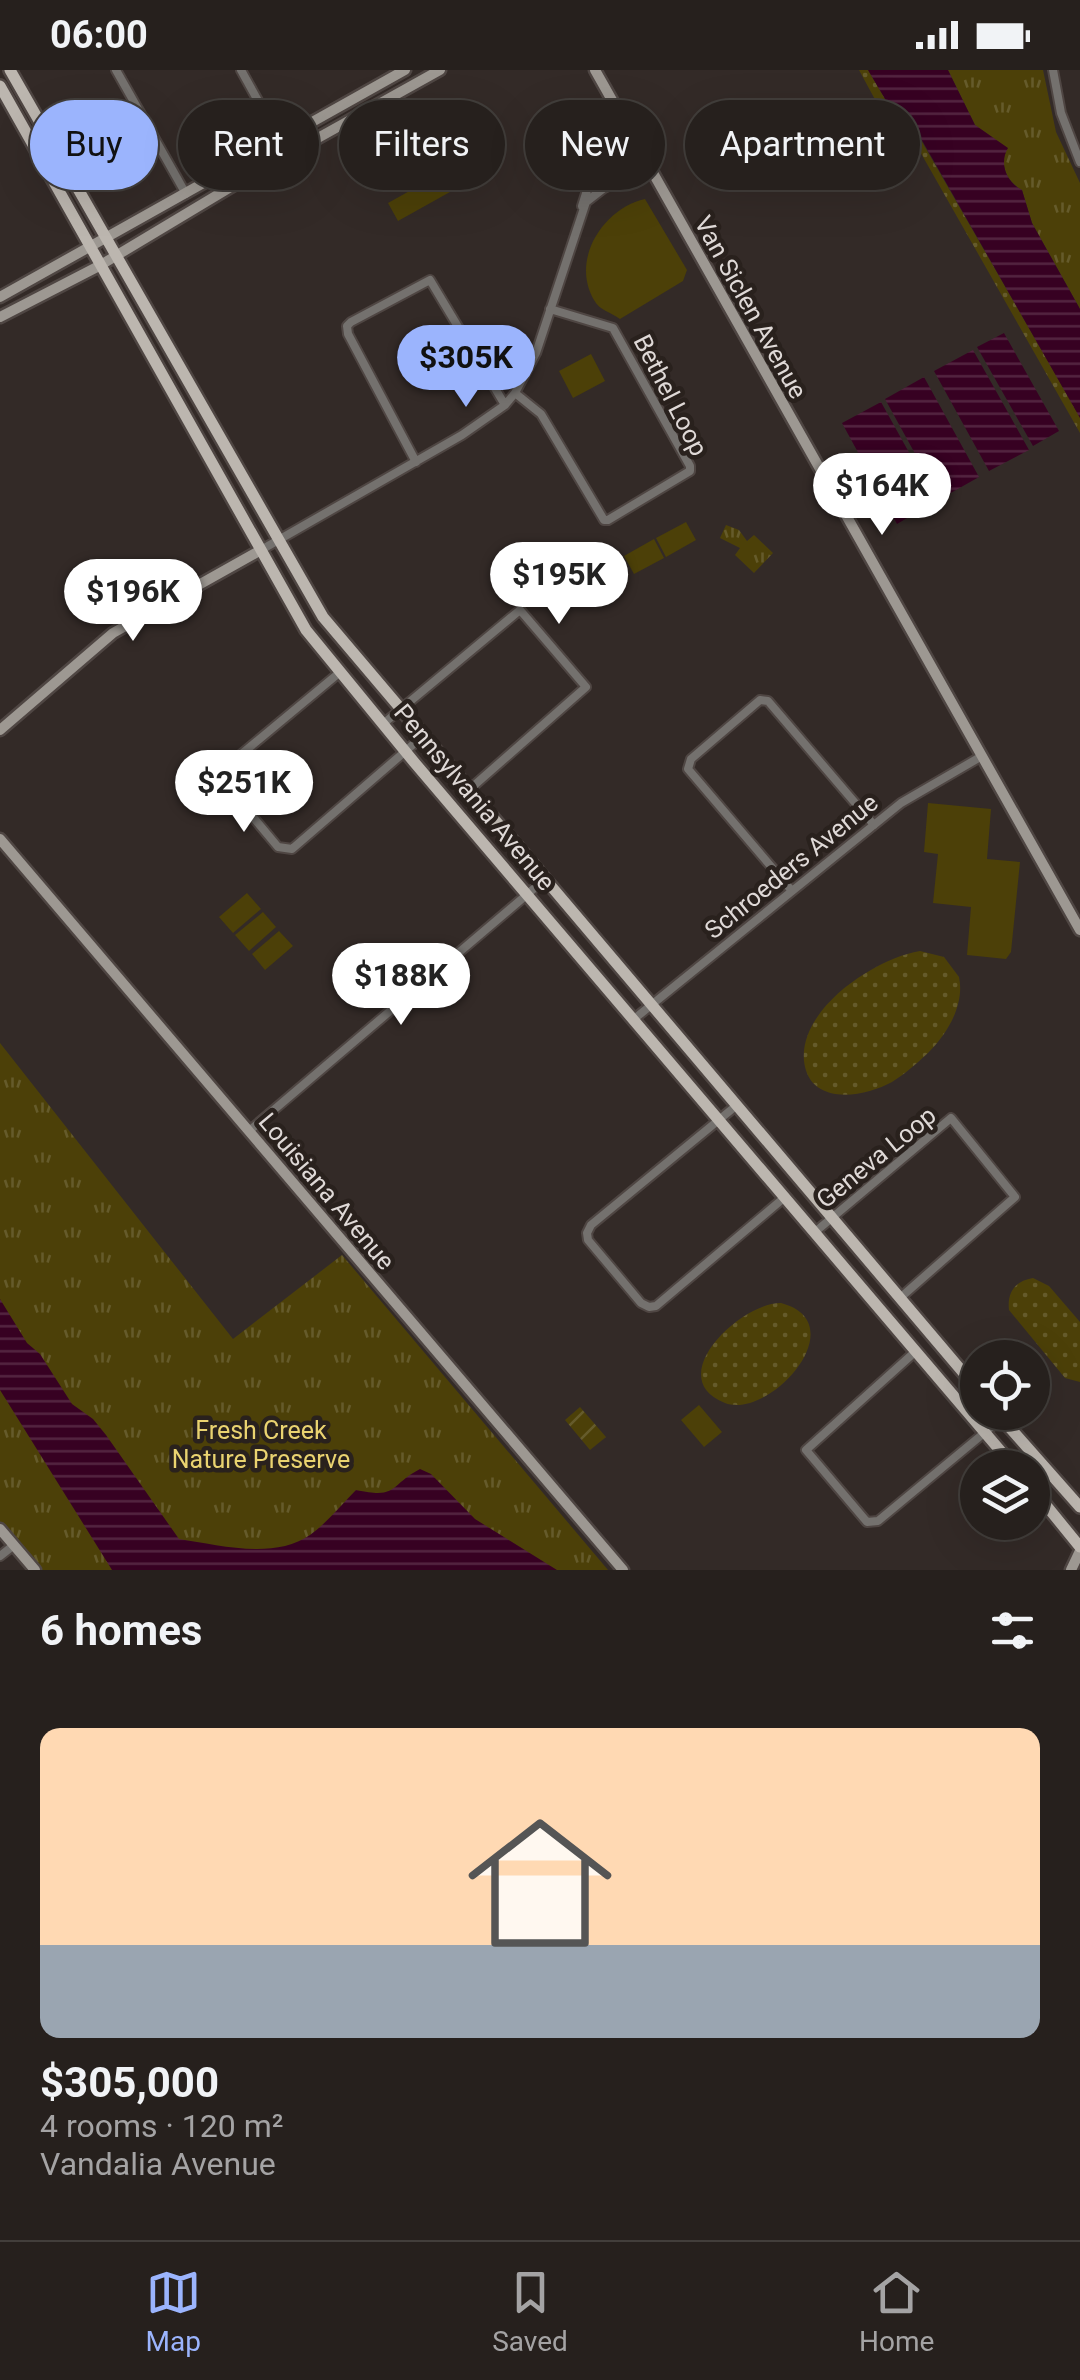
<!DOCTYPE html>
<meta charset="utf-8">
<style>
:root{--surface:#26201d;--page:#322d2a;--text:#f1f3f6;--muted:#a4a3a4;--line:#423e3b;--accent:#9bb4fd}
body{margin:0;font-family:Roboto,sans-serif;background:var(--page);color:var(--text);height:100vh;display:flex;flex-direction:column;font-size:38px;white-space:nowrap}
*{box-sizing:border-box;margin:0}
p{font-size:32px;color:var(--muted)}
.icon{flex:none;width:55px;height:55px;fill:none;stroke:currentColor;stroke-width:2;stroke-linecap:round;stroke-linejoin:round}
.map{position:relative;height:1500px;overflow:hidden}
.sheet{display:flex;flex-direction:column;background:var(--surface);flex:1}
.sheet>*{flex:none}
.hud{position:absolute;left:30px;top:30px;width:1020px;height:90px;display:flex;gap:20px}
.controls{position:absolute;left:960px;top:1270px;display:grid;gap:20px}
.controls a{display:grid;place-items:center;width:90px;height:90px;border-radius:50%;background:var(--surface);box-shadow:0 10px 40px #0002,0 0 0 2px var(--line);font-size:50px}
.price{position:absolute;translate:-50% -85px;padding:0 22px;border-radius:35px;background:#fff;color:#222;font-size:32px;line-height:65px;filter:drop-shadow(0 2px 5px #0008)}
.price::after{content:'';position:absolute;left:50%;top:60px;width:30px;height:22px;margin-left:-15px;background:inherit;clip-path:polygon(0 0,100% 0,50% 100%)}
.price.selected{background:var(--accent);color:#111}
ul{padding:0;list-style:none}
li{display:grid;align-content:center;gap:20px;height:530px;padding:0 40px}
li span{display:grid;place-items:center;height:310px;border-radius:20px;color:#555}
li>.icon{margin-inline-start:auto}
span .icon{width:180px;height:180px;fill:#fffc;stroke-width:1}
li b{font-size:42px}
h2{display:flex;justify-content:space-between;align-items:center;height:120px;padding:0 40px;font-size:42px}
.pill{padding:0 35px;border-radius:45px;background:var(--surface);box-shadow:0 10px 40px #0002,0 0 0 2px var(--line);font-size:35px;line-height:90px}
.pill.selected{background:var(--accent);color:#111}
.status{display:flex;justify-content:space-between;align-items:center;height:70px;padding:0 50px;background:var(--surface);direction:ltr}
.status svg{height:28px;fill:currentColor}
.dock{display:flex;justify-content:space-around;align-items:center;height:140px;border-top:2px solid var(--line);background:var(--surface);font-size:28px;color:var(--muted)}
.dock a{display:grid;justify-items:center;gap:5px}
.dock .selected{color:var(--accent)}
.map>svg:first-child{display:block}
.grass{fill:url(#grass-dots)}
.park{fill:url(#park-tufts)}
.garden{fill:url(#garden-furrows)}
.pitch{fill:#4c4008}
.water{fill:url(#water-rules)}
.lines{fill:none;stroke-linecap:round;stroke-linejoin:round}
.street-casing{stroke:#4f4643;stroke-width:12}
.secondary-casing{stroke:#4f4643;stroke-width:15}
.primary-casing{stroke:#4f4643;stroke-width:16}
.street{stroke:#74716e;stroke-width:8}
.secondary{stroke:#9d9892;stroke-width:10}
.primary{stroke:#bcb6af;stroke-width:11}
.labels{text-anchor:middle;stroke-width:9;stroke-linejoin:round;paint-order:stroke}
.street-label{font-size:25px;fill:#dfd9d7;stroke:#29211d}
.park-label{font-size:25px;fill:#ead370;stroke:#29211d}
</style>
<div class="status"><b>06:00</b><svg viewBox="0 0 49 12"><path d="M0 12V9h3v3zM5 12V6h3v6zM10 12V3h3v9zM15 12V0h3v12zM26 1h20v11H26zM47 4h2v5h-2z"/></svg></div>
<div class="map">
<svg width="1080" height="1500" viewBox="0 0 1080 1500">
<defs>
<pattern id="grass-dots" width="8" height="8" patternUnits="userSpaceOnUse" patternTransform="scale(2.5)"><rect width="8" height="8" fill="#4c4008"/><path d="M2 2h.1M6 6h.1" fill="none" stroke="#655b2b" stroke-width="1.8" stroke-linecap="round"/></pattern>
<pattern id="park-tufts" width="24" height="20" patternUnits="userSpaceOnUse" patternTransform="scale(2.5)"><rect width="24" height="20" fill="#4c4008"/><path d="M3 7l-1-3M5 7V3M7 7l1-3M15 17l-1-3M17 17v-4M19 17l1-3" fill="none" stroke="#655b2b"/></pattern>
<pattern id="garden-furrows" width="10" height="10" patternUnits="userSpaceOnUse" patternTransform="scale(2.5)"><rect width="10" height="10" fill="#4c4008"/><path d="M-1 1l2-2M0 10L10 0M9 11l2-2" fill="none" stroke="#655b2b"/></pattern>
<pattern id="water-rules" width="6" height="5" patternUnits="userSpaceOnUse" patternTransform="scale(2.5)"><rect width="6" height="5" fill="#370122"/><path d="M0 2.5h6" fill="none" stroke="#542541"/></pattern>
</defs>
<rect width="100%" height="100%" fill="#332a27"/>
<!-- grass -->
<path class="grass" d="M859,0H868L891,39L906,44L1080,347V363L910,64L878,35Z
M920,881L944,887L959,907C965,935 947,964 928,983C917,993 905,1004 892,1012C863,1028 809,1036 804,991C799,938 876,888 920,881Z
M1033,1208L1049,1216L1080,1252V1312L1065,1308L1009,1240C1007,1222 1015,1211 1033,1208Z
M781,1233C856,1253 770,1350 725,1333C661,1308 741,1232 781,1233Z"/>
<!-- park -->
<path class="park" d="M948,0H1043L1056,62L1080,113V239L1032,153L1022,120C1006,111 999,94 1007,78L975,55Z
M726,455L739,460L747,471L754,465L773,483L754,503L735,485L740,478L720,468Z
M0,973L233,1269L342,1185L608,1500H535L318,1473L261,1483L177,1471L66,1337L0,1241Z
M0,1310L129,1500H37L0,1456Z"/>
<!-- garden -->
<path class="garden" d="M580,1337L606,1367L590,1380L565,1350Z"/>
<!-- pitch -->
<path class="pitch" d="M440,104L450,122L398,151L388,133Z
M645,129L687,200L683,211L620,249C611,242 600,241 594,230C570,189 604,138 645,129Z
M591,284L605,311L573,328L559,301Z
M686,452L696,470L666,487L656,468Z
M654,469L664,488L634,504L624,486Z
M270,691L293,717L271,736L249,709Z
M928,733L991,739L987,789L1020,792L1011,882L1006,889L967,885L971,837L933,833L938,784L924,782Z
M247,823L261,839L233,863L219,847Z
M263,842L276,857L249,881L235,865Z
M279,861L293,876L265,900L252,884Z
M699,1335L722,1362L704,1377L681,1350Z"/>
<!-- water -->
<path class="water" d="M868,0H948L975,55L1008,78C999,93 1006,112 1022,120L1032,153L1080,239V348L907,44L891,39Z
M1004,263L1059,361L1033,376L977,277Z
M973,280L1029,380L989,401L934,301Z
M924,307L979,407L940,429L885,329Z
M881,332L936,431L897,454L842,353Z
M0,1229L27,1273L40,1284L72,1334L93,1349L106,1365L179,1469C219,1475 274,1490 310,1465C327,1453 341,1435 356,1420C399,1429 388,1416 420,1399L431,1404L475,1449L557,1500H112L0,1320Z"/>
<g class="lines">
<defs>
<path id="street" d="M116,0L186,124
M241,0L288,85
M1053,0L1061,43L1080,92
M582,136L614,35
M515,323L541,344L604,450H608L690,401V396L613,258L550,239
M416,392L348,264L347,256L351,252L430,210L505,335
M261,480L462,365L505,335L515,323L536,283L586,132L604,118L648,97
M339,603L221,701L222,710L278,777L292,779L423,666
M383,654L520,540L586,617L470,719
M792,821L688,699L691,689L760,630L768,631L874,755
M634,949L901,733L982,686
M737,1035L591,1155L587,1163L588,1170L641,1233L649,1237L656,1236L785,1127
M249,1061L544,810
M815,1162L951,1048L1015,1127L900,1228
M916,1281L806,1380L867,1452L878,1451L1001,1349
M0,1486L14,1475"/>
<path id="secondary" d="M595,0L1080,860
M0,227L405,0
M0,247L99,196L239,112L440,0
M0,660L113,563L261,480
M0,769L623,1500
M0,1459L35,1500
M1071,1500L1080,1481"/>
<path id="primary" d="M10,0L323,547L978,1320
M0,16L306,560L414,692L1015,1398
M996,1342L1080,1437
M1032,1418L1080,1477"/>
</defs>
<!-- street casing -->
<use href="#street" class="street-casing"/>
<!-- secondary casing -->
<use href="#secondary" class="secondary-casing"/>
<!-- primary casing -->
<use href="#primary" class="primary-casing"/>
<!-- street -->
<use href="#street" class="street"/>
<!-- secondary -->
<use href="#secondary" class="secondary"/>
<!-- primary -->
<use href="#primary" class="primary"/>
</g>
<g class="labels">
<!-- street labels -->
<g class="street-label">
<text transform="translate(751 237) rotate(61)" y="9">Van Siclen Avenue</text>
<text transform="translate(671 325) rotate(63)" y="9">Bethel Loop</text>
<text transform="translate(475 727) rotate(50)" y="9">Pennsylvania Avenue</text>
<text transform="translate(791 796) rotate(-39)" y="9">Schroeders Avenue</text>
<text transform="translate(876 1087) rotate(-39)" y="9">Geneva Loop</text>
<text transform="translate(327 1121) rotate(50)" y="9">Louisiana Avenue</text>
</g>
<!-- park labels -->
<g class="park-label">
<text x="261" y="1369">Fresh Creek<tspan x="261" dy="29">Nature Preserve</tspan></text>
</g>
</g>
</svg>
<div class="controls">
<a><svg class="icon" aria-label="locate" viewBox="0 0 24 24"><circle cx="12" cy="12" r="6"/><path d="M12 2v4M12 18v4M2 12h4M18 12h4"/></svg></a>
<a><svg class="icon" aria-label="layers" viewBox="0 0 24 24"><path d="M12 4l9 5-9 5-9-5zM3 14l9 5 9-5"/></svg></a>
</div>
<b class="price selected" style="left:466px;top:340px">$305K</b>
<b class="price" style="left:882px;top:468px">$164K</b>
<b class="price" style="left:559px;top:557px">$195K</b>
<b class="price" style="left:133px;top:574px">$196K</b>
<b class="price" style="left:244px;top:765px">$251K</b>
<b class="price" style="left:401px;top:958px">$188K</b>
<div class="hud">
<a class="pill selected">Buy</a>
<a class="pill">Rent</a>
<a class="pill">Filters</a>
<a class="pill">New</a>
<a class="pill">Apartment</a>
</div>
</div>
<section class="sheet">
<h2>6 homes<svg class="icon" aria-label="filters" viewBox="0 0 24 24"><path d="M4 7h16M4 17h16"/><circle cx="9" cy="7" r="2"/><circle cx="15" cy="17" r="2"/></svg></h2>
<ul>
<li><span style="background:linear-gradient(#ffd9b3 70%,#9aa5b1 0)"><svg class="icon" aria-label="home" viewBox="0 0 24 24"><path d="M3 11l9-7 9 7M6 9v11h12V9"/></svg></span><div><b>$305,000</b><p>4 rooms · 120 m²</p><p>Vandalia Avenue</p></div></li>
</ul>
</section>
<nav class="dock">
<a class="selected"><svg class="icon" aria-label="map" viewBox="0 0 24 24"><path d="M3 6l6-2 6 2 6-2v14l-6 2-6-2-6 2zM9 4v14M15 6v14"/></svg>Map</a>
<a><svg class="icon" aria-label="saved" viewBox="0 0 24 24"><path d="M7 4h10v16l-5-4-5 4z"/></svg>Saved</a>
<a><svg class="icon" aria-label="home" viewBox="0 0 24 24"><path d="M3 11l9-7 9 7M6 9v11h12V9"/></svg>Home</a>
</nav>
